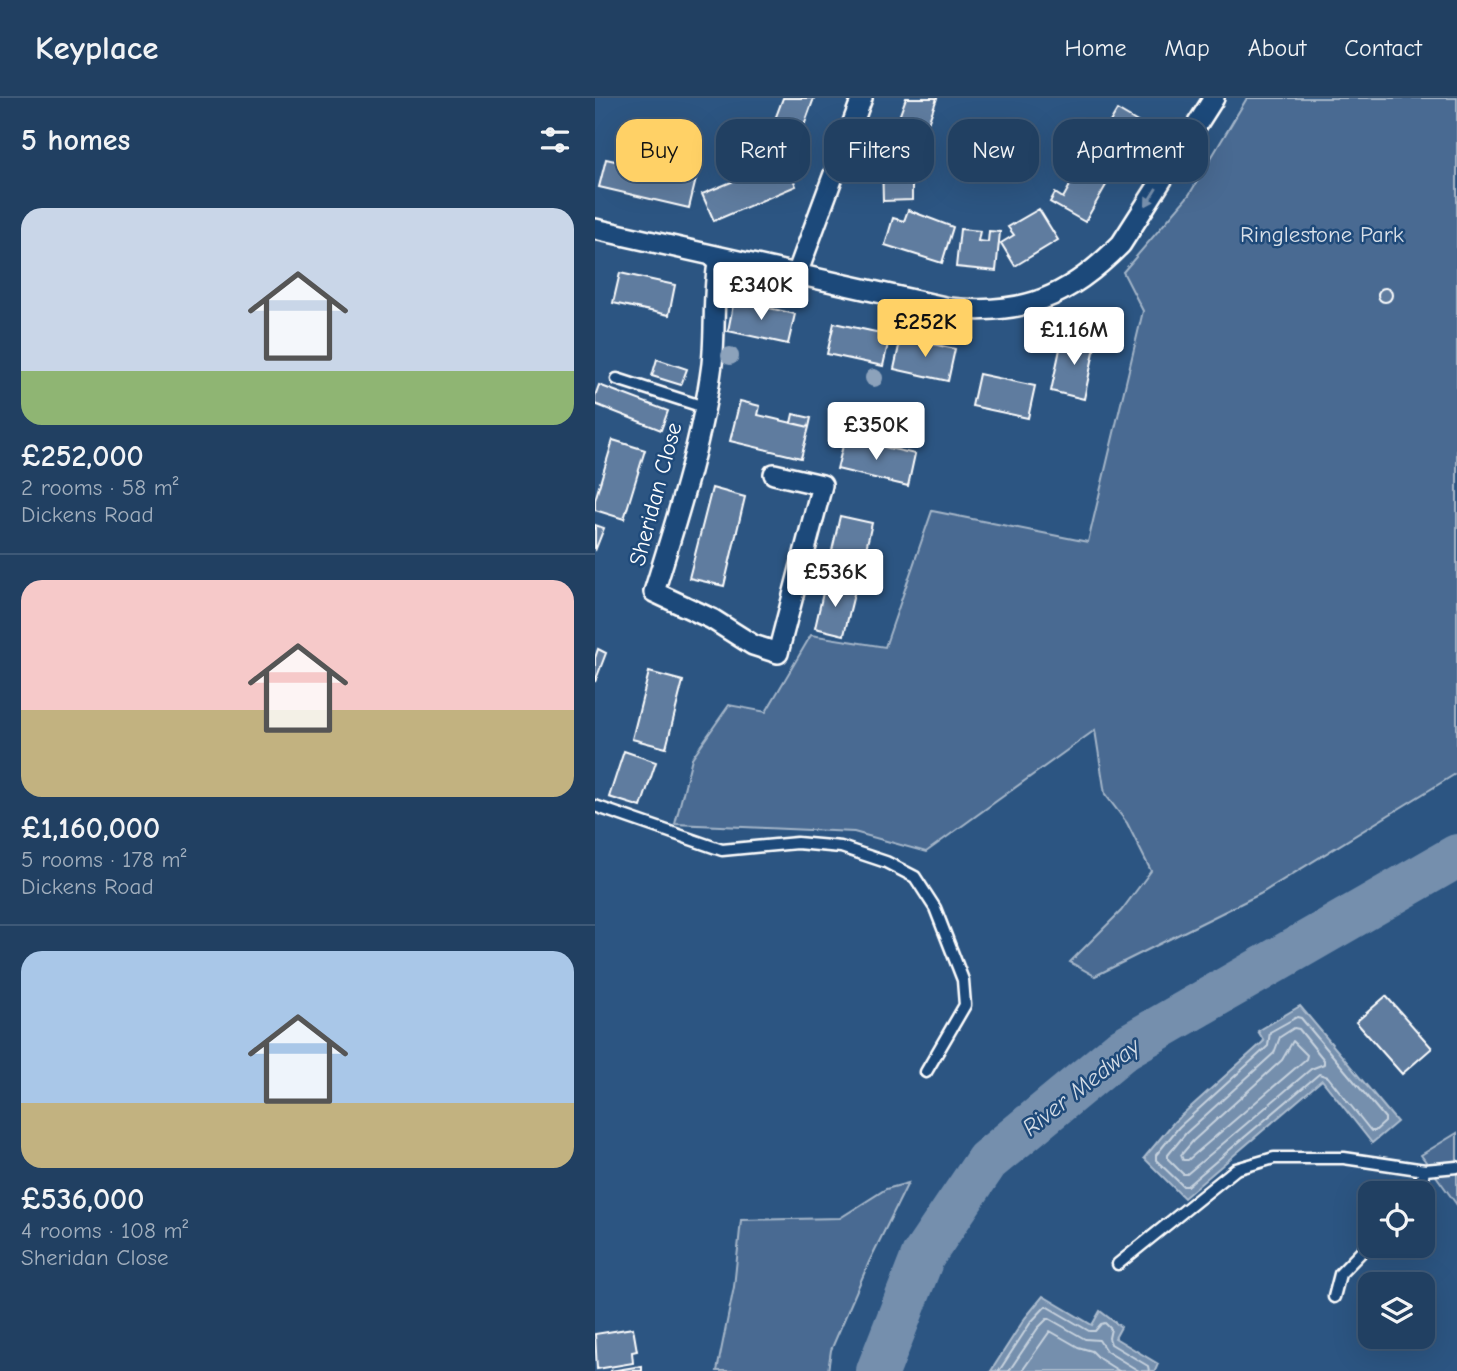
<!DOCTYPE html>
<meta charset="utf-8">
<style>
:root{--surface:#214062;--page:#2d4b6b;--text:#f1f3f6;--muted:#a2afbe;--line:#3e5977;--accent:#ffd166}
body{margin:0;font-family:"Comic Neue",sans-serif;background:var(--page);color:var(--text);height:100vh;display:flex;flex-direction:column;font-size:26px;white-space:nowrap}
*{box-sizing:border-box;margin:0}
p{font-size:23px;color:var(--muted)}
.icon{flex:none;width:38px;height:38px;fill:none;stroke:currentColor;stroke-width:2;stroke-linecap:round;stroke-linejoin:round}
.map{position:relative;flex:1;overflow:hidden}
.drawer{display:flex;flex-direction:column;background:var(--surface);width:595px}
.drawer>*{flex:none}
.banner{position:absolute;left:21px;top:21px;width:665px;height:63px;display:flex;gap:14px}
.fabs{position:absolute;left:763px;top:1083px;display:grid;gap:14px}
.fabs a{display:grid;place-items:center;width:77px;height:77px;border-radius:14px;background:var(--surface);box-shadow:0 7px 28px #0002,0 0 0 2px var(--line);font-size:35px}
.price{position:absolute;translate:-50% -60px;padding:0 16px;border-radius:7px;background:#fff;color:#222;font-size:23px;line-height:46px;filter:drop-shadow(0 2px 4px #0008)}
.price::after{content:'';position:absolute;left:50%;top:42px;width:21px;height:16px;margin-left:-10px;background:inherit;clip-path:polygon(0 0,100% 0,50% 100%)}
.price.selected{background:var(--accent);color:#111}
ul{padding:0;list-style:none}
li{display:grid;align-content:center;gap:14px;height:371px;padding:0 21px}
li+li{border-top:2px solid var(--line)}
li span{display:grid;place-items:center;height:217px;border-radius:21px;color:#555}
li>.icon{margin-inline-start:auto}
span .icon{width:126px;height:126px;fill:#fffc;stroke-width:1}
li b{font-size:30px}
h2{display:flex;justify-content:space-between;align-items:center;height:84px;padding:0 21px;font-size:30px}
.tag{padding:0 24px;border-radius:21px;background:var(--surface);box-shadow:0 7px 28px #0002,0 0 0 2px var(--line);font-size:24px;line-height:63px}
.tag.selected{background:var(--accent);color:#111}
header{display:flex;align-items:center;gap:42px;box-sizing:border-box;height:98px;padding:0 35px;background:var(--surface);border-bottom:2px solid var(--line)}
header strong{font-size:33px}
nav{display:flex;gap:38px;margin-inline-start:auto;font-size:24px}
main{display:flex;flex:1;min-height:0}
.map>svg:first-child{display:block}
.green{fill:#486b92;stroke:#a4b5c8;stroke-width:2}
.water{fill:#748fad;stroke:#acbcce;stroke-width:2}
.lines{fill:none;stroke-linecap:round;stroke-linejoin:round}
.shore{stroke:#c7d2de;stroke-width:2}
.river{stroke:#748fad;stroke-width:44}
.building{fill:#5e7c9f;stroke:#fff;stroke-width:2}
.lane-casing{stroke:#fff;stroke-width:15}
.street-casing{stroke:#fff;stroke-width:24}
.lane{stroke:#1f4a7a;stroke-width:10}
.street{stroke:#1f4a7a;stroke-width:19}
.tree{fill:#8ca2bb}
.oneway{fill:#7992af}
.labels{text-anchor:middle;stroke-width:5;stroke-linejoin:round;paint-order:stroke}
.park-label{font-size:23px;fill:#dae1e9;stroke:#1f4a7a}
.street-label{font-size:23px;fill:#fff;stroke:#1f4a7a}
.water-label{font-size:24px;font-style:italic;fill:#d5dde6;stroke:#1f4a7a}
</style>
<header>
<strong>Keyplace</strong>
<nav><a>Home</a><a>Map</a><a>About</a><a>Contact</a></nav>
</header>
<main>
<section class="drawer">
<h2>5 homes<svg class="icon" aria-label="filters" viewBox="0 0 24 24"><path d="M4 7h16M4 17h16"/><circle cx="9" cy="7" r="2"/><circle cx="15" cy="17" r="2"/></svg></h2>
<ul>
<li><span style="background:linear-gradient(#c9d6e8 75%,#8fb573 0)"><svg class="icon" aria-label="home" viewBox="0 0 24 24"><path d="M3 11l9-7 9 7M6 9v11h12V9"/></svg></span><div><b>£252,000</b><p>2 rooms · 58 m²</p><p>Dickens Road</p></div></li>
<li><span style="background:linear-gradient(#f6c9c9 60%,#c2b280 0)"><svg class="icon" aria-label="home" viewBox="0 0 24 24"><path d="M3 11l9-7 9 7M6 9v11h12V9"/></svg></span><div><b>£1,160,000</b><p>5 rooms · 178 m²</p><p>Dickens Road</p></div></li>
<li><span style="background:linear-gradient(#a9c7e8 70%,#c2b280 0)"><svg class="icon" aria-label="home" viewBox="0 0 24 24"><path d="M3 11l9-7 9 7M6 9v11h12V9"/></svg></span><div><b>£536,000</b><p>4 rooms · 108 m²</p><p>Sheridan Close</p></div></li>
</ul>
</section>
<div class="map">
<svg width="862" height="1273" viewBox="0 0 862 1273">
<rect width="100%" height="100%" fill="#2c5582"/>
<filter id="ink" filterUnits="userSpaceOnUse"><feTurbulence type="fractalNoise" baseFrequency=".0143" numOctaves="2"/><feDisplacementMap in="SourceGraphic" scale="14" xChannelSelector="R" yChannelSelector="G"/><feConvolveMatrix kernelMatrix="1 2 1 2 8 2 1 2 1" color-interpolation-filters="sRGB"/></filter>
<g filter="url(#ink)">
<!-- green -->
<path class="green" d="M652,0H862V675L665,796L500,878L475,864L526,813L556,773L532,725L510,696L500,632L331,754L259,734L80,726L97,660L134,607L171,614L216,537L290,549L337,413L493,444L548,213L528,174L594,97Z
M862,1035V1107L826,1057Z
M313,1085L274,1164L236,1252L233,1273H122L139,1189L146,1122L245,1120L291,1091Z"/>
<!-- water -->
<path class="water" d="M705,908L802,1024L777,1045L727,982L589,1100L549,1060L579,1024L669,943L663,933Z
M448,1198L497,1227L505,1213L526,1229L520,1240L563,1266L560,1273H396L430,1220Z"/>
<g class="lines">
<!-- shore -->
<path class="shore" d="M702,919L706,920L790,1020V1024L780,1033H776L733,979L724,976L592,1088H588L561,1062V1057L584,1029L673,948L675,934Z
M699,930L704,931L729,962V966L716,971L592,1076H588L573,1061V1057L591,1035L679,955L685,939Z
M698,943L712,957L711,961L593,1062H588L586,1057L598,1043L687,962Z
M404,1273L436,1224L451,1208L494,1233H500L506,1226L510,1225L516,1231L514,1240L516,1246L553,1268L554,1273
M414,1273L443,1230L453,1220L490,1241L504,1242L511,1253L544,1273
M427,1273L455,1233L483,1249L497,1253L505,1261L524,1273"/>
<!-- river -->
<path class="river" d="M283,1273L328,1158L392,1063L529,950L862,758"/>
</g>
<!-- building -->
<path class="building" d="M188,0H219L201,50L173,40Z
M311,0H342L323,54L295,44Z
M522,12L546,26L490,124L455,104L460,95L468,100L478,82L472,79L500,31L508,36Z
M11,61L52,70L54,61L86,68L84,77L101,81L94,110L4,89Z
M190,62L201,88L119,123L107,96Z
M317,62V102L288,103L287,63Z
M444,111L463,142L420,168L406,145L419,137L413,129Z
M313,112L358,129L347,165L290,147L298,120L309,123Z
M365,131L385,133L383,143L393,144L394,133L405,134L401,173L361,169Z
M25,175L80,187L74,217L18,205Z
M783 197a7 7 0 1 1 14 0a7 7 0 1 1-14 0Z
M139,202L200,216L193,246L133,233Z
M239,225L295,237L288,268L232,256Z
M468,237L501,244L489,301L456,293Z
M306,239L360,251L353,283L299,271Z
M62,261L92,271L86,287L57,278Z
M384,276L440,288L433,320L377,308Z
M4,287L73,313L66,332L0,306V298Z
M145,303L165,308L163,317L214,329L206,360L135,343Z
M198,316L216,320L214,329L196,325Z
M250,340L320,356L313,388L242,371Z
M18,342L50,352L29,421L0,412V402Z
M117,390L150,399L129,488L94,480Z
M245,418L277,425L265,477L233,470Z
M0,427L9,430L0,453Z
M230,486L260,492L249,537L220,530Z
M3,551L11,555L0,584V560Z
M54,574L88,583L71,650L37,641Z
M29,653L61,664L46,709L14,699Z
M791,898L837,950L807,976L761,924Z
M38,1230L42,1253L37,1254L38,1265L2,1271L0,1236Z
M47,1268V1273H15Z"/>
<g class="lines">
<defs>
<path id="lane" d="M22,281L109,309
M0,708L127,752L202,745L246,749L291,764L320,779L340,810L368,882L370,907L331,974
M820,1096L830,1072
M523,1166L641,1071L679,1060H749L830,1072L862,1069
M739,1199L745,1176L775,1145"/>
<path id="street" d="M0,131L354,210C428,218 474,199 526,146L619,0
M124,159C117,195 121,230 117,266C107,343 82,420 59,494L117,521L158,547L183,555L227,387L179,376
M202,176L267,0"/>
</defs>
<!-- lane casing -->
<use href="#lane" class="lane-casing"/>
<!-- street casing -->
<use href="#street" class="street-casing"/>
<!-- lane -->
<use href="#lane" class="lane"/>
<!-- street -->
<use href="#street" class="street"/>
</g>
<!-- trees -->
<g class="tree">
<circle cx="135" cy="258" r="9"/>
<circle cx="279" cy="280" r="9"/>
</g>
<!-- one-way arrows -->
<defs><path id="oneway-solid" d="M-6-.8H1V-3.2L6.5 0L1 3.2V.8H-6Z" transform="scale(1.75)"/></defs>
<use class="oneway" href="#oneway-solid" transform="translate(556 99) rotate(122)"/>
</g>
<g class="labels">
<!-- park labels -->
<g class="park-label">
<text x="727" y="144">Ringlestone Park</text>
</g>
<!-- street labels -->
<g class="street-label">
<text transform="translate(60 396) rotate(-75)" y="8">Sheridan Close</text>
</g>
<!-- water labels -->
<g class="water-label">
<text transform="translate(486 989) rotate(-38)" y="8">River Medway</text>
</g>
</g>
</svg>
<div class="fabs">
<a><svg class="icon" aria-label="locate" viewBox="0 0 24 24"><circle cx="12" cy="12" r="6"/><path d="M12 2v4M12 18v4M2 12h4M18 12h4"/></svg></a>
<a><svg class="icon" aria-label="layers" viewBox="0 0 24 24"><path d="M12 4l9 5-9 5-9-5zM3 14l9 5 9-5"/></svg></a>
</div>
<b class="price" style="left:166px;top:224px">£340K</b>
<b class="price selected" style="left:330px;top:261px">£252K</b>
<b class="price" style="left:479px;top:269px">£1.16M</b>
<b class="price" style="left:281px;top:364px">£350K</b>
<b class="price" style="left:240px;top:511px">£536K</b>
<div class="banner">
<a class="tag selected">Buy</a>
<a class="tag">Rent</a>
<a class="tag">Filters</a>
<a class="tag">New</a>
<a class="tag">Apartment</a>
</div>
</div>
</main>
